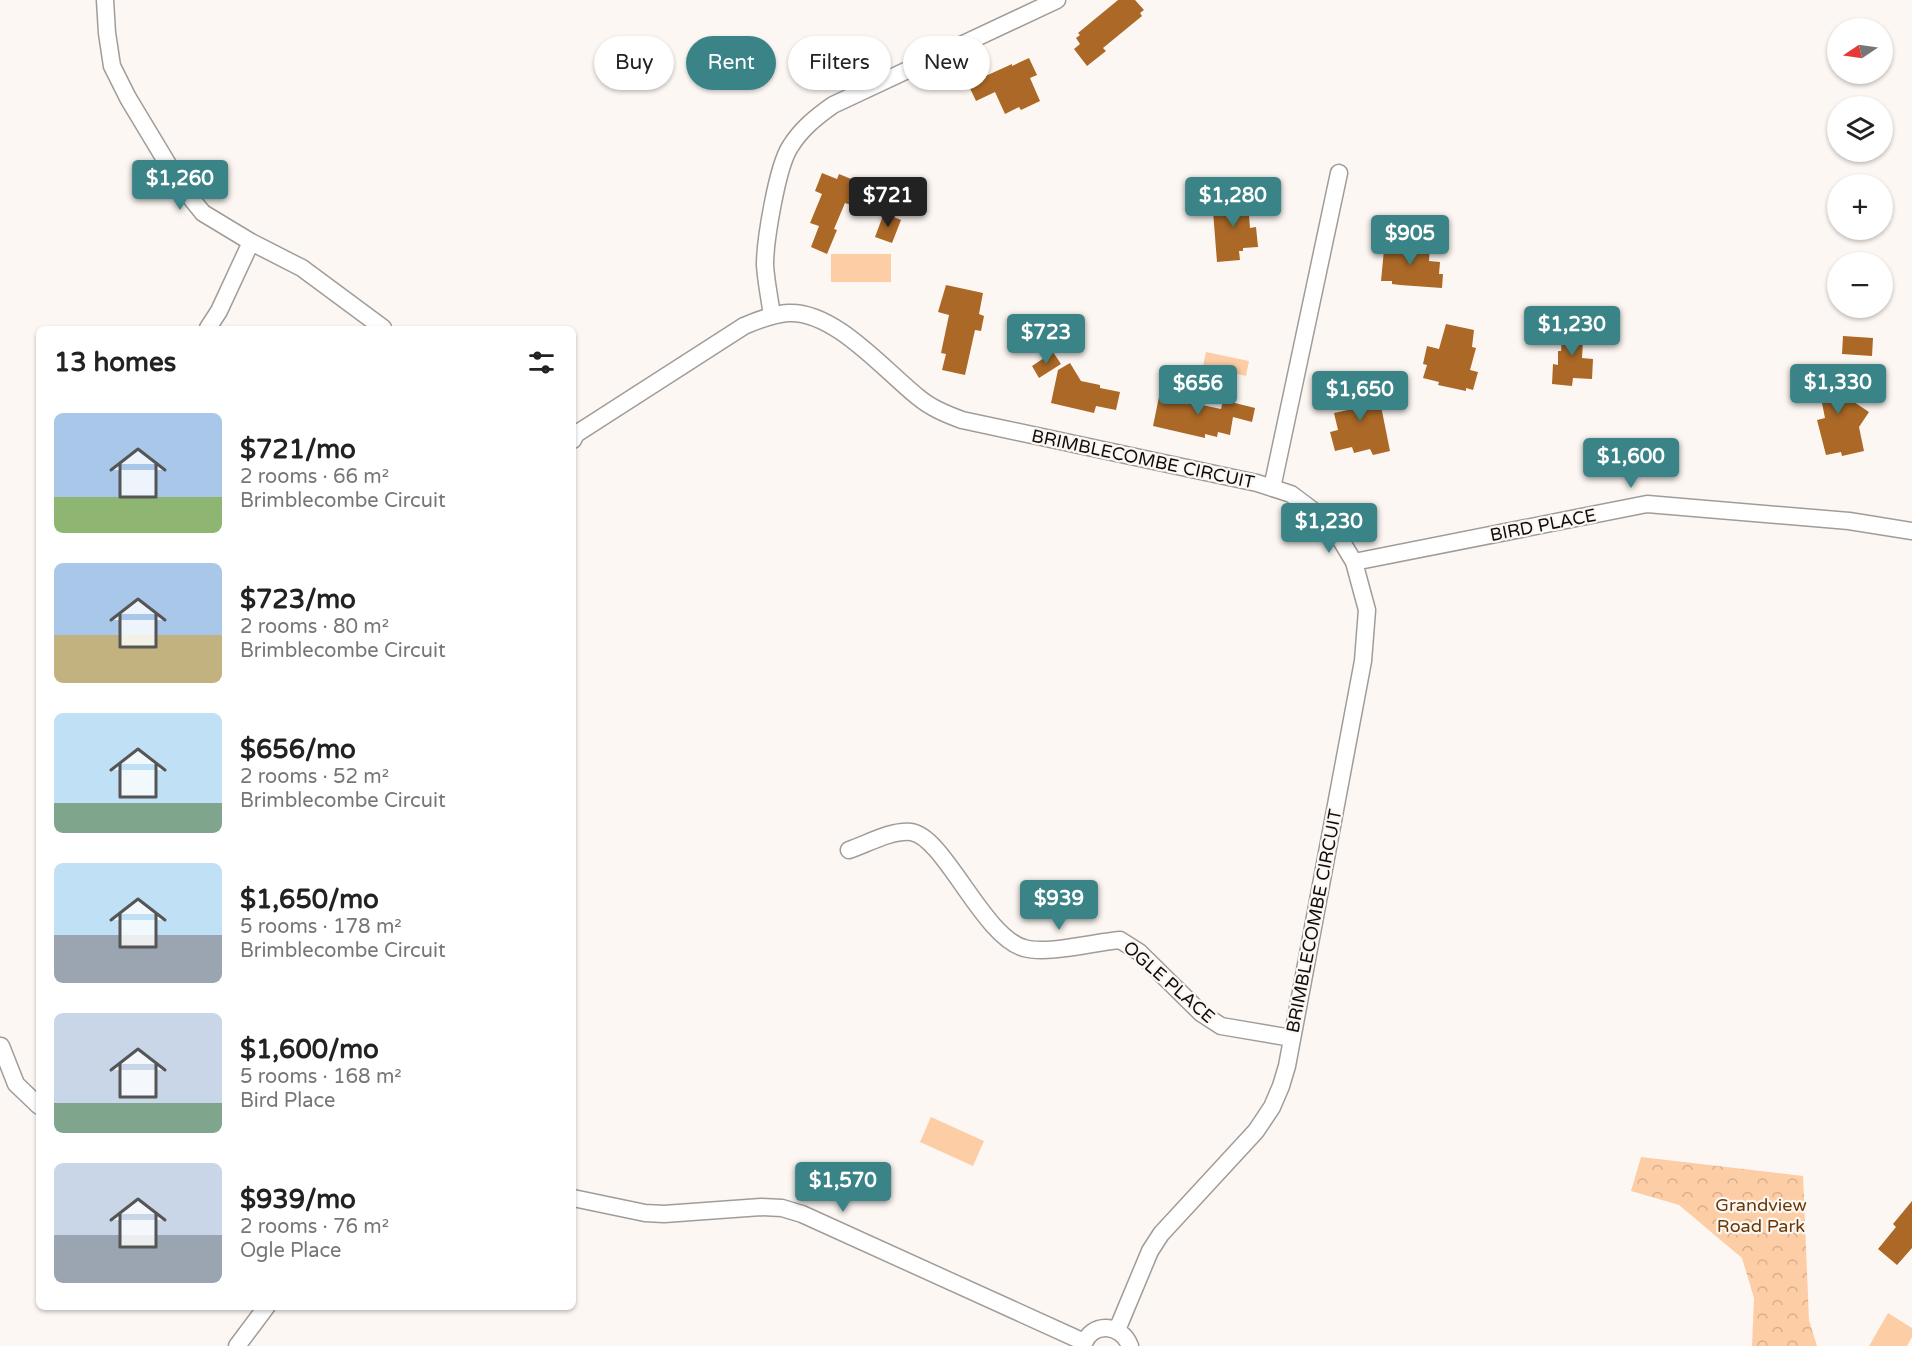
<!DOCTYPE html>
<meta charset="utf-8">
<style>
:root{--surface:#fff;--page:#f2f2f2;--text:#222;--muted:#767676;--accent:#3a8387}
body{margin:0;font-family:"Varela Round",sans-serif;background:var(--page);color:var(--text);height:100vh;display:flex;flex-direction:column;font-size:22px;white-space:nowrap}
*{box-sizing:border-box;margin:0}
p{font-size:20px;color:var(--muted)}
.icon{flex:none;width:33px;height:33px;fill:none;stroke:currentColor;stroke-width:2;stroke-linecap:round;stroke-linejoin:round}
.map{position:relative;flex:1;overflow:hidden}
.panel{position:absolute;left:36px;top:326px;width:540px;height:984px;display:flex;flex-direction:column;background:var(--surface);border-radius:9px;box-shadow:0 2px 4px #0004}
.panel>*{flex:none}
.guide{position:absolute;left:594px;top:36px;width:570px;height:54px;display:flex;gap:12px}
.needle{width:39px;rotate:257deg}
.fabs{position:absolute;left:1827px;top:18px;display:grid;gap:12px}
.fabs a{display:grid;place-items:center;width:66px;height:66px;border-radius:50%;background:var(--surface);box-shadow:0 2px 4px #0004;font-size:30px}
.price{position:absolute;translate:-50% -51px;padding:0 14px;border-radius:6px;background:var(--accent);color:#fff;font-size:20px;line-height:39px;filter:drop-shadow(0 2px 3px #0008)}
.price::after{content:'';position:absolute;left:50%;top:36px;width:18px;height:14px;margin-left:-9px;background:inherit;clip-path:polygon(0 0,100% 0,50% 100%)}
.price.current{background:#222;color:#fff}
ul{padding:0;list-style:none}
li{display:flex;align-items:center;gap:18px;height:150px;padding:0 18px}
li span{display:grid;place-items:center;flex:none;width:168px;height:120px;border-radius:9px;color:#555}
li>.icon{margin-inline-start:auto}
span .icon{width:72px;height:72px;fill:#fffc;stroke-width:1}
li b{font-size:26px}
h2{display:flex;justify-content:space-between;align-items:center;height:72px;padding:0 18px;font-size:26px}
.chip{padding:0 21px;border-radius:27px;background:var(--surface);box-shadow:0 2px 4px #0004;font-size:21px;line-height:54px}
.chip.current{background:var(--accent);color:#fff}
.map>svg:first-child{display:block}
.forest{fill:url(#forest-crowns)}
.garden{fill:#fdcda6}
.building{fill:#ab6826}
.lines{fill:none;stroke-linecap:round;stroke-linejoin:round}
.minor-casing{stroke:#a29c98;stroke-width:19}
.minor{stroke:#fff;stroke-width:16}
.labels{text-anchor:middle;stroke-width:4.5;stroke-linejoin:round;paint-order:stroke}
.street-label{font-size:18px;fill:#100e0d;stroke:#fdf7f3}
.park-label{font-size:18px;fill:#673907;stroke:#fdf7f3}
</style>
<div class="map">
<svg width="1912" height="1346" viewBox="0 0 1912 1346">
<defs>
<pattern id="forest-crowns" width="20" height="18" patternUnits="userSpaceOnUse" patternTransform="scale(1.5)"><rect width="20" height="18" fill="#fdcda6"/><path d="M2 6a3 3 0 1 1 6 0M12 15a3 3 0 1 1 6 0" fill="none" stroke="#d8af8e"/></pattern>
</defs>
<rect width="100%" height="100%" fill="#fdf7f3"/>
<!-- forest -->
<path class="forest" d="M1641,1157L1803,1176L1809,1320L1817,1346H1752L1754,1298L1742,1258L1679,1205L1631,1191Z"/>
<!-- garden -->
<path class="garden" d="M831,254H891V282H831Z
M1206,352L1249,361L1246,376L1203,366Z
M931,1117L984,1141L973,1166L920,1142Z
M1888,1313L1912,1328V1337L1907,1346H1869Z"/>
<!-- building -->
<path class="building" d="M1118,0H1135L1144,10L1140,13L1142,16L1103,48L1106,51L1087,66L1074,49L1080,44L1076,38L1080,35L1078,33Z
M1029,58L1037,75L1030,78L1040,101L1021,110L1019,107L1005,114L995,92L976,101L968,84L1012,64V66Z
M822,173L837,179L839,174L873,188L864,210L845,203L834,229L837,230L827,254L811,247L819,226L810,223L822,194L815,191Z
M1243,193L1244,203H1248L1250,228L1256,227L1258,247L1243,248V251H1239L1240,260L1217,262L1213,211L1223,210L1221,195Z
M884,213L901,220L892,243L875,237Z
M1385,239L1402,240V244L1430,246L1429,261L1440,262L1439,274H1443L1442,288L1400,285L1392,284V281H1381Z
M946,285L983,293L979,314L984,316L981,331L975,330L965,375L942,370L946,354L941,353L949,315L938,312Z
M1563,321L1584,323L1582,358L1593,359L1592,379L1573,378L1572,386L1552,384L1553,364L1558,365V351H1561Z
M1446,324L1474,330L1472,347L1476,348L1470,370L1478,372L1473,390L1466,388V391L1438,385L1439,382L1423,378L1427,365L1423,364L1427,346L1439,349Z
M1843,336L1873,338L1872,356L1842,354Z
M1053,352L1061,364L1039,378L1032,366Z
M1070,363L1081,381L1100,385V388L1120,392L1116,410L1096,406L1094,413L1051,403L1058,370Z
M1842,370L1848,398L1869,412L1859,427L1864,451L1842,456L1841,452L1826,455L1817,420L1825,418L1820,393L1811,396L1807,378Z
M1363,378L1372,406H1374L1375,408L1381,406L1390,451L1373,455L1370,449L1354,453L1352,447L1335,451L1330,432L1338,430L1334,413L1348,410L1342,382Z
M1160,392L1178,396V400L1221,409L1223,400L1255,408L1252,422L1233,417L1230,435L1218,432L1217,437L1205,434V438L1153,426Z
M1912,1201V1248L1897,1265L1878,1249L1896,1227L1893,1224Z"/>
<g class="lines">
<defs>
<path id="minor" d="M105,0L107,33L112,66L128,98L181,186L203,213L251,242L302,268L383,328
M772,316C770,300 766,282 765,265C765,241 777,167 790,147C801,129 816,117 833,105L1057,0
M208,328L219,311L251,242
M573,440L576,434L744,326C758,320 773,314 788,313C834,310 884,370 918,397C931,408 946,414 962,420L1257,483L1291,494L1319,515L1339,537L1354,562L1367,610L1363,661L1287,1066L1281,1086L1272,1107L1256,1131L1161,1234L1150,1251L1117,1330
M1272,488L1339,173
M1354,562L1647,504L1849,521L1912,531
M849,850C867,844 891,830 911,832C944,836 983,937 1024,948C1047,955 1095,942 1120,940L1139,952L1201,1013L1221,1026L1292,1038
M1,1046L16,1084L39,1106
M573,1198L645,1213L664,1214L761,1207L782,1208L802,1214L1084,1342
M237,1346L267,1306
M1083,1346C1091,1321 1121,1323 1130,1346"/>
</defs>
<!-- minor casing -->
<use href="#minor" class="minor-casing"/>
<!-- minor -->
<use href="#minor" class="minor"/>
</g>
<g class="labels">
<!-- street labels -->
<g class="street-label">
<text transform="translate(1143 459) rotate(12)" y="6">BRIMBLECOMBE CIRCUIT</text>
<text transform="translate(1543 525) rotate(-11)" y="6">BIRD PLACE</text>
<text transform="translate(1314 921) rotate(-79)" y="6">BRIMBLECOMBE CIRCUIT</text>
<text transform="translate(1169 982) rotate(41)" y="6">OGLE PLACE</text>
</g>
<!-- park labels -->
<g class="park-label">
<text x="1761" y="1211">Grandview<tspan x="1761" dy="21">Road Park</tspan></text>
</g>
</g>
</svg>
<div class="fabs">
<a><svg class="needle" viewBox="-14 -14 28 28"><path d="M0-13l5 13h-10z" fill="#e53935"/><path d="M0 13l5-13h-10z" fill="#767676"/></svg></a>
<a><svg class="icon" aria-label="layers" viewBox="0 0 24 24"><path d="M12 4l9 5-9 5-9-5zM3 14l9 5 9-5"/></svg></a>
<a>+</a>
<a>−</a>
</div>
<b class="price" style="left:180px;top:211px">$1,260</b>
<b class="price current" style="left:888px;top:228px">$721</b>
<b class="price" style="left:1233px;top:228px">$1,280</b>
<b class="price" style="left:1410px;top:266px">$905</b>
<b class="price" style="left:1572px;top:357px">$1,230</b>
<b class="price" style="left:1046px;top:365px">$723</b>
<b class="price" style="left:1838px;top:415px">$1,330</b>
<b class="price" style="left:1198px;top:416px">$656</b>
<b class="price" style="left:1360px;top:422px">$1,650</b>
<b class="price" style="left:1631px;top:489px">$1,600</b>
<b class="price" style="left:1329px;top:554px">$1,230</b>
<b class="price" style="left:1059px;top:931px">$939</b>
<b class="price" style="left:843px;top:1213px">$1,570</b>
<div class="guide">
<a class="chip">Buy</a>
<a class="chip current">Rent</a>
<a class="chip">Filters</a>
<a class="chip">New</a>
</div>
<section class="panel">
<h2>13 homes<svg class="icon" aria-label="filters" viewBox="0 0 24 24"><path d="M4 7h16M4 17h16"/><circle cx="9" cy="7" r="2"/><circle cx="15" cy="17" r="2"/></svg></h2>
<ul>
<li><span style="background:linear-gradient(#a9c7e8 70%,#8fb573 0)"><svg class="icon" aria-label="home" viewBox="0 0 24 24"><path d="M3 11l9-7 9 7M6 9v11h12V9"/></svg></span><div><b>$721/mo</b><p>2 rooms · 66 m²</p><p>Brimblecombe Circuit</p></div></li>
<li><span style="background:linear-gradient(#a9c7e8 60%,#c2b280 0)"><svg class="icon" aria-label="home" viewBox="0 0 24 24"><path d="M3 11l9-7 9 7M6 9v11h12V9"/></svg></span><div><b>$723/mo</b><p>2 rooms · 80 m²</p><p>Brimblecombe Circuit</p></div></li>
<li><span style="background:linear-gradient(#bfe0f5 75%,#7fa58c 0)"><svg class="icon" aria-label="home" viewBox="0 0 24 24"><path d="M3 11l9-7 9 7M6 9v11h12V9"/></svg></span><div><b>$656/mo</b><p>2 rooms · 52 m²</p><p>Brimblecombe Circuit</p></div></li>
<li><span style="background:linear-gradient(#bfe0f5 60%,#9aa5b1 0)"><svg class="icon" aria-label="home" viewBox="0 0 24 24"><path d="M3 11l9-7 9 7M6 9v11h12V9"/></svg></span><div><b>$1,650/mo</b><p>5 rooms · 178 m²</p><p>Brimblecombe Circuit</p></div></li>
<li><span style="background:linear-gradient(#c9d6e8 75%,#7fa58c 0)"><svg class="icon" aria-label="home" viewBox="0 0 24 24"><path d="M3 11l9-7 9 7M6 9v11h12V9"/></svg></span><div><b>$1,600/mo</b><p>5 rooms · 168 m²</p><p>Bird Place</p></div></li>
<li><span style="background:linear-gradient(#c9d6e8 60%,#9aa5b1 0)"><svg class="icon" aria-label="home" viewBox="0 0 24 24"><path d="M3 11l9-7 9 7M6 9v11h12V9"/></svg></span><div><b>$939/mo</b><p>2 rooms · 76 m²</p><p>Ogle Place</p></div></li>
</ul>
</section>
</div>
